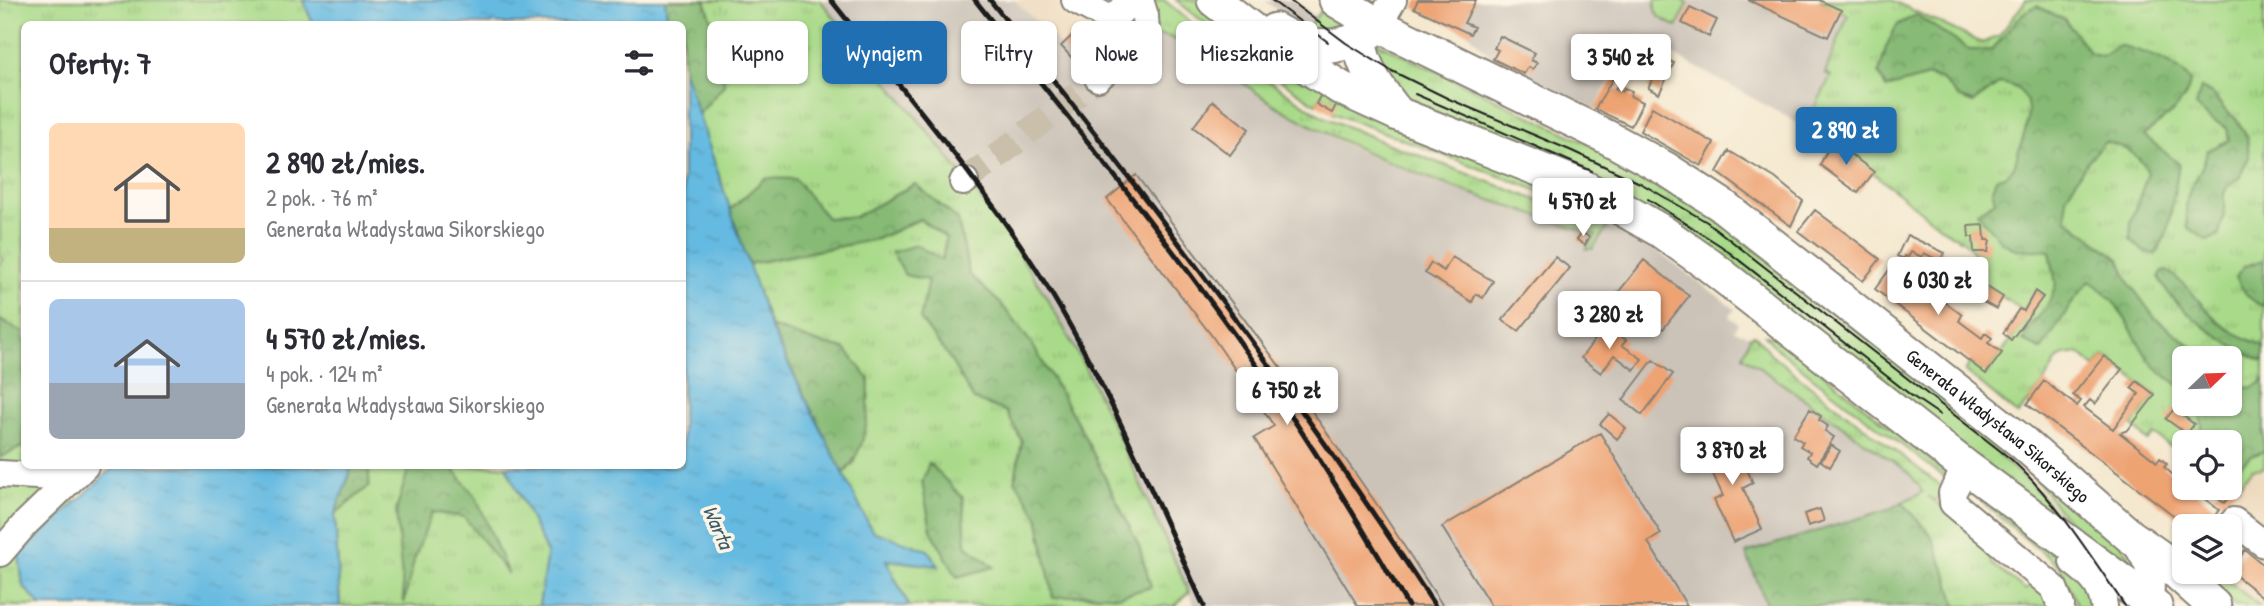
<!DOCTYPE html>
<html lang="pl">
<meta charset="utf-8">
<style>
:root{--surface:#fff;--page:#f2f2f3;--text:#2b2b33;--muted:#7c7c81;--line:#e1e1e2;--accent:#1f6fb2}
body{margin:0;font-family:"Patrick Hand",sans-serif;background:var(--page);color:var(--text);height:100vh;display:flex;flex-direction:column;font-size:26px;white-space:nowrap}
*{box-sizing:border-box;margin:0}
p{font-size:23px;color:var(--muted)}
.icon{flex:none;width:38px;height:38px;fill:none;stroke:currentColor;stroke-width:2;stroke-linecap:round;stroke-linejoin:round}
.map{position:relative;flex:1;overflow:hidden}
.panel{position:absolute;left:21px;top:21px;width:665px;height:448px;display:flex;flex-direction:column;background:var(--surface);border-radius:10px;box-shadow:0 2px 5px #0004}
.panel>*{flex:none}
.guide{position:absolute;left:707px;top:21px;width:665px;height:63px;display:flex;gap:14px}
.needle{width:46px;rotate:67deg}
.fabs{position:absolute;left:2172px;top:346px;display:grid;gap:14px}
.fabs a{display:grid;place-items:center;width:70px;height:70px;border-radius:10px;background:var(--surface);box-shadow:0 2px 5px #0004;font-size:35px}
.price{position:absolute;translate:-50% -60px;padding:0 16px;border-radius:7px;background:#fff;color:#222;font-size:23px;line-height:46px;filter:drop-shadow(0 2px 4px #0008)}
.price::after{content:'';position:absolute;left:50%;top:42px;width:21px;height:16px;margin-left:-10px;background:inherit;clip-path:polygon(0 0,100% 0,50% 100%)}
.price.selected{background:var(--accent);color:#fff}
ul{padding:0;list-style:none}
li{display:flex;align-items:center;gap:21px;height:175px;padding:0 28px}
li+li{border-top:2px solid var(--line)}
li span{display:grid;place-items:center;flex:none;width:196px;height:140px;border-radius:10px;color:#555}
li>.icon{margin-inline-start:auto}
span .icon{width:84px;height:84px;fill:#fffc;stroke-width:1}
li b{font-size:30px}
h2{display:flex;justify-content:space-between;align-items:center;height:84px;padding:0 28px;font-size:30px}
.pill{padding:0 24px;border-radius:10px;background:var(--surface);box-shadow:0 2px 5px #0004;font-size:24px;line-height:63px}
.pill.selected{background:var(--accent);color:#fff}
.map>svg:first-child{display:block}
.built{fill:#ecd7ba}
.industrial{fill:#cbc2b8}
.grass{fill:url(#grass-tufts);stroke:#627b52;stroke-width:2;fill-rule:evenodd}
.forest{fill:url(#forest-crowns);stroke:#516b48;stroke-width:2}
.water{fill:url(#water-ripples);stroke:#406b7e;stroke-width:2}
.building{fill:#eea373}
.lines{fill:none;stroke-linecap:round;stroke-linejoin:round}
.minor-tunnel{stroke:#c9bfab;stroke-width:26;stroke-dasharray:26 13;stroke-linecap:butt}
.minor-casing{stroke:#888276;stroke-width:30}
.major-casing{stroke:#888276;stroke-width:37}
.minor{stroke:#fff;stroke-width:26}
.major{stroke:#fff;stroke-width:33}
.tram{stroke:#1c1c1c;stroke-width:2}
.rail{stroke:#1c1c1c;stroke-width:5}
.labels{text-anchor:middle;stroke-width:7;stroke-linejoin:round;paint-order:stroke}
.street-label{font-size:19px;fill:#1c1c1c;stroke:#fcf5e5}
.water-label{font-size:21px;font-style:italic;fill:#395b6b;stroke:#fcf5e5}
</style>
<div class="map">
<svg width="2264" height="606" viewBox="0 0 2264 606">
<defs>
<pattern id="grass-tufts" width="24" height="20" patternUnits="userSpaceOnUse" patternTransform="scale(1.75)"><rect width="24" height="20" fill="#a9da89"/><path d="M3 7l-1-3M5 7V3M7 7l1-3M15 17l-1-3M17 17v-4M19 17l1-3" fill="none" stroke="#91ba76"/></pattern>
<pattern id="forest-crowns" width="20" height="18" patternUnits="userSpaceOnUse" patternTransform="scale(1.75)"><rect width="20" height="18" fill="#86ba75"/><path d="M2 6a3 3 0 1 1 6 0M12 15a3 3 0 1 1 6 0" fill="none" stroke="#739f65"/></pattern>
<pattern id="water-ripples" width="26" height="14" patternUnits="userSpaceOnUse" patternTransform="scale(1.75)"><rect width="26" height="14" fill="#65bae1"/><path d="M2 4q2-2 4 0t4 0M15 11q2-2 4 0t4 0" fill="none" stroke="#579fc0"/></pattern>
</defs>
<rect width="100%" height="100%" fill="#fcf5e5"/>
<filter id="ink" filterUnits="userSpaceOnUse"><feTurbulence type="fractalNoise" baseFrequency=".0143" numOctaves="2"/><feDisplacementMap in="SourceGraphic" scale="14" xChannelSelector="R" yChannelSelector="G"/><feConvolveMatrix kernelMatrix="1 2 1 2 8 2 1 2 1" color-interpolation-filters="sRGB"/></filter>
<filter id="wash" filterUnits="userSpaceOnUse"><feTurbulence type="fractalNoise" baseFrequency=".00686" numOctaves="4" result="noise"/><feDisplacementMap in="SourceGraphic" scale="28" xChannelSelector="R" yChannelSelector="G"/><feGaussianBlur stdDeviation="1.57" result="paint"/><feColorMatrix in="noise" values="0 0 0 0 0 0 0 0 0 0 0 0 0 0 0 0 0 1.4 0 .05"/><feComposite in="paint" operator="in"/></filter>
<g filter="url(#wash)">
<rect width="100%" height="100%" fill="#f4e8cf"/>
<!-- built -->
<path class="built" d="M1014,0H1145L1147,13L1102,86Z
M2264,468V606H2235L2198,572H2230V527H2210L2252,469Z"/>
<!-- industrial -->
<path class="industrial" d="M820,0H1014L1102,86L1148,36L1166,35L1194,50L1259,96L1321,132L1353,148L1405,170L1498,204L1597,235L1586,249L1600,240L1608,227L1659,252L1735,309L1729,317L1738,323L1734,330L1750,336L1743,356L1909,473L1916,485L1923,492L1892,508L1746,553L1767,606H1195L1092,382L1036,281L1003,230Z
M1264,0H1294L1316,17L1306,31Z
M1418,0H1891L1831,76L1805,127L1638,35L1607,85L1595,109L1493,59L1470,34L1414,8Z"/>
<!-- grass -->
<path class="grass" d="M0,0H303L313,24H24V333L0,320V261L3,260L0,256Z
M705,0H820C893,90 977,184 1037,282C1097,380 1141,488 1189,592L1175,606H909L886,560L938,566L928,550L872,532L843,474L855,462L845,349L816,342L770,326L748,264L877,239L920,219L946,238L942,260L928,280L950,359L974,400L1006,411L1022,442L1015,480L1038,516L1053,597C1087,594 1120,598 1151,587L1139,546L1081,429L1032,344L1002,305L969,274L958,220L915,184L855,217L827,218L765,178L730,210L698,115L724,85L721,50ZM963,498L966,545L993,566L931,530Z
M1145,0H1164L1234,58L1322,116L1386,143L1608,227L1592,249H1586L1596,235C1488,200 1379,166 1280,108C1244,87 1208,52 1169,37C1162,34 1154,36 1148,36Z
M1176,0H1199L1266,52L1257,65Z
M1656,0H1682L1688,3L1677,27C1665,20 1650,16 1656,0Z
M1819,0H1891L1982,43L1999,36L2026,0H2264V468L2252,469L2238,487L2230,481V443H2184V457L2154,434L2148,441L2132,425L2155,395L2104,356L2095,367L2079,353L2065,355L2057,360L2044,382L2018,415L1965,371L1971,362L1987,373L2042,296L2035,291L2024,311L1981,283C1976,262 1974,241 1951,235L1832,140L1805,127L1831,76L1825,73L1848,15ZM2184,359H2230V404H2184Z
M1325,5L1355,26L1301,38Z
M1376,42L1672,184L2118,538L2141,576L2084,542L2036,480L2004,450L1999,456C2027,479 2046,498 2067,529L1773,302L1398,98L1373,44Z
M1279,61L1541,178L1603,215L1332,113L1322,94L1316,104L1271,74Z
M1755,335L1770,353L1804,381L1945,489L1935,501L1928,496L1963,522L1966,531L1988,552L1993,565L2026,590L2036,581L2057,606H1956L1949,581L1931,535L1902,502L1923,492L1909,473L1743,356L1750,336Z
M1765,335L1778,336L1947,474L1949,481L1815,379L1774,346Z
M24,446V466L40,472L75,503L19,555L23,586L41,606H0V457Z
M369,466H436L409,467L404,600L414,560L431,512L464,517L477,499L451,466H506L547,553L539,606H340L335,514L369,486Z
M1982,499L2080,573L2095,606H2078L2060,567L1983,503Z
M2228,572L2224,578L2260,606H2235L2199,573Z"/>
<!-- forest -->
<path class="forest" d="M665,0H705L721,50L724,85L698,115L683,68L682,24H668Z
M2037,6L2064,19L2091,53L2104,56L2118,45C2142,51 2174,60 2190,80C2189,104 2161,121 2144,135L2179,164L2168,231L2156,254L2144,252L2130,239L2131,221L2148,173C2140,154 2124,146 2105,142L2087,162L2066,197L2067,219L2120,260L2130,284L2155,318L2209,359H2184V389C2173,381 2158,372 2150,361C2128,330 2125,305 2090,281C2068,303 2060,326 2041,349L2023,341L2030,325L2047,307L2056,284L2050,251L2015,249L2001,242L1977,212L1995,201L1992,189L1996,178C2000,177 2003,177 2007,175C2015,169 2016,159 2019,150C2029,123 2039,88 2000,83L1973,103L1958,97L1942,80L1929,76L1886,88L1879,73L1886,47L1897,25L1916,15L1970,50H1991C2008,35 2016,13 2037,6Z
M2201,88L2214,95L2224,109L2237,120L2247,136L2249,157L2239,178L2229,185L2224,194V217L2219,234L2208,241L2188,228C2180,184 2200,186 2207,151L2229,140L2227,128L2210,119L2196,106Z
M765,178L795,179L827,218L855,217L915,184L958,220L969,274L1002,305L1032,344L1081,429L1139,546L1151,587L1119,596L1089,594L1053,598L1038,516L1015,480L1022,441L1006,411L974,400L950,359L920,319L928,280L905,275L892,252L916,245L942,260L946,238L920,219L877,239L748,264L730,210Z
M2264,260V306C2249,301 2243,291 2236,277L2244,266Z
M2167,271C2190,285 2203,310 2224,326C2236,335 2250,340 2264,346V361C2234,352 2170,306 2159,277L2162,272Z
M0,320L24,333V446L0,457Z
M770,326L816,342L845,349L869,379C868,414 869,446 843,474Z
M2230,374L2248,388C2256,387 2262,384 2264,377V451L2250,457L2234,471H2230V443H2201L2202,426L2199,404H2230Z
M929,463L963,498L966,545L994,567L957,577L931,530L922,482Z
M350,466H369V486L335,514L350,473Z
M451,466L477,499L508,574L464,517L432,512L414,560L404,603L396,511L409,467Z
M1902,502L1931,535L1949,581L1956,606H1767L1746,553L1892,508Z"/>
<!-- water -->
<path class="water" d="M303,0H665L668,24H313Z
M683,68L769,325L872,531L928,550L939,566L886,560L909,606H539L547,553L506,466H682Z
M115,466H350V473L335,514L340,606H41L23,586L19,555Z"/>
<g id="blocks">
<!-- building -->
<path class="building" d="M1418,0H1476L1464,23L1474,27L1470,34L1414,8Z
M1748,0H1819L1841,10L1828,37Z
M1690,7L1717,20L1709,37L1682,23Z
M1078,30L1085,33L1103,51L1083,70L1061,46Z
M1500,36L1535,53L1531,60L1537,63L1533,69L1528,67L1524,74L1493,59L1498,50L1494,48Z
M1636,39L1643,44L1615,89L1622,92L1624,88L1632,91L1630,96L1643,102L1631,126L1595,109Z
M1663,58L1674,63L1659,94L1648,88Z
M1321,94L1337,103L1332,113L1316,104Z
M1213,101L1249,129L1230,155L1193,127Z
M1652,107L1714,143L1701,166L1640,131Z
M1832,140L1874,172L1858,193L1820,165Z
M1729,151L1775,178L1803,201L1791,226L1717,172Z
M1136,175L1293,384L1380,509L1443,606H1358L1254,438L1274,426L1212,336L1107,199Z
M1815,210L1880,259L1863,281L1798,231Z
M1984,225L1985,240H1990L1988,252H1974L1973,237H1969L1968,226Z
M1581,232L1589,237L1585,245L1577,240Z
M1907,235L1945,253L1940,261L1924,253L1922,257L1911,252L1908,257L1905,256L1904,259L1897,256Z
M1452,257L1493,281L1483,298L1476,294L1472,302L1425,273L1431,263L1444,271Z
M1555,257L1570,268L1519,331L1502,320Z
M1644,260L1689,296L1663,329L1617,294Z
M1931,263L1938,267L1925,293L1928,289L1962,315L1959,321L1982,338L1985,333L1992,338L1988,343L2002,353L1986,374L1875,289L1893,265L1906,275L1903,278L1917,289L1924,277L1922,276L1925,269L1927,270Z
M1981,283L2003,297L1996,309L1974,297Z
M2035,291L2043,297L2011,340L2003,333L2019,309L2024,311Z
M1606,325L1626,340L1622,345L1642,359L1634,370L1614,355L1601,373L1581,358Z
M2104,356L2122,369L2095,404L2090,400L2084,407L2113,429L2139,394L2131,388L2137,381L2155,395L2128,430L2120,433L2157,462L2160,458L2167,464L2164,467L2172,474H2176L2175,466L2182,456L2184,457V488H2191L2219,510L2206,527H2189L2027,404L2044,381L2077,406L2081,401L2073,395Z
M1653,360L1673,374L1642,415L1623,400Z
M1810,409L1821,416L1819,420L1828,426L1825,431L1834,437L1817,464L1807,457L1810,452L1800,446L1803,442L1793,436Z
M2174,409L2194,424L2187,434L2166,419Z
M1609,414L1626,428L1617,439L1600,424Z
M1730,431L1753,483L1743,488L1762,529L1733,542L1714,500L1723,496L1704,454L1713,449L1709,441Z
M1600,433L1661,534L1648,542L1687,606H1491L1442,527Z
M1831,445L1840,451L1830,467L1821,461Z
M2230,481L2238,487L2224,503L2214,495L2220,488H2230Z
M1820,509L1824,521L1808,526L1804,514Z
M2245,550L2264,565V598L2230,571Z"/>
</g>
</g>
<g filter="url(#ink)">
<use href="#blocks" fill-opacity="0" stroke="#888276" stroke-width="2"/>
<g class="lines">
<!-- minor-tunnel -->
<path class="minor-tunnel" d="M965,181L1098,78"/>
<defs>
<path id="minor" d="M1075,0L1112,20L1132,0
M1378,25L1393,0
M1098,78L1139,42L1146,33L1145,16L1140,0
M963,182L965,181
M1966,467L1952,493L1953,503L2054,588L2061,606
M0,474L72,478
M2229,527L2234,521L2264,544
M2133,540C2150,564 2155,577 2148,606
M0,553L25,524L85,466
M2073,562C2089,574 2102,585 2104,606"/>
<g id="major">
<path d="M1214,0L1269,43L1341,88L1398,114L1582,186L1661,231L1709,265L1966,467L2155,606"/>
<path id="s1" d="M1336,0L1378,25L1605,136L1666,169L1723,206L2022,442L2130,536L2161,558L2214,606"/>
<path d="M1365,20C1363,26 1359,35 1360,41C1361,67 1383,95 1398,114"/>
<path d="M1275,30L1302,45L1333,46L1359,40L1378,25"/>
</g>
</defs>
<!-- minor casing -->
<use href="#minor" class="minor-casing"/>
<!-- major casing -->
<use href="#major" class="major-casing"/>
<!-- minor -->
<use href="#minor" class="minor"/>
<!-- major -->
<use href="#major" class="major"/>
<!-- tram -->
<path class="tram" d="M1271,0L1328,42
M1289,0L1346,43L1390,70L1449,99L1572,151L1642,184L1707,222L2012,460C2057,502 2090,555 2125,606
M1415,94L1592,171
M1648,199L1721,246L1912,396L1940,415"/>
<!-- rail -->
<path class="rail" d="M831,0C904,92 983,183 1045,283C1108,385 1154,498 1204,606
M975,0C1070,120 1168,239 1256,365C1311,442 1360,524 1408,606
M990,0C1147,197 1298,396 1435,606"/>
</g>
</g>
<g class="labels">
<!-- street labels -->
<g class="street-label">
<text dy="7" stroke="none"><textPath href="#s1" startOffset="791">Generała Władysława Sikorskiego</textPath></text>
</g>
<!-- water labels -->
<g class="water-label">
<text transform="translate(718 527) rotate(66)" y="7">Warta</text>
</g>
</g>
</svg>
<div class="fabs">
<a><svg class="needle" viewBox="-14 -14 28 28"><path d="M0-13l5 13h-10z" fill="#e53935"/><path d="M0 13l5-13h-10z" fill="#7c7c81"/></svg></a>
<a><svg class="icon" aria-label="locate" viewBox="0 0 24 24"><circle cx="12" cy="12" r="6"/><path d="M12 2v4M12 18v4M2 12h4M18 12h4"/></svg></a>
<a><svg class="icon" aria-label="layers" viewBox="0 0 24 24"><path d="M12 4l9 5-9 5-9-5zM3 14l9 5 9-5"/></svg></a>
</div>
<b class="price" style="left:1621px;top:94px">3 540 zł</b>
<b class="price selected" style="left:1846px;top:167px">2 890 zł</b>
<b class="price" style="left:1583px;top:238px">4 570 zł</b>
<b class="price" style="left:1938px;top:317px">6 030 zł</b>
<b class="price" style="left:1609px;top:351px">3 280 zł</b>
<b class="price" style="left:1287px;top:427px">6 750 zł</b>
<b class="price" style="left:1732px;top:487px">3 870 zł</b>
<div class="guide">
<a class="pill">Kupno</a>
<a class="pill selected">Wynajem</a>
<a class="pill">Filtry</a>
<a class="pill">Nowe</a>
<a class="pill">Mieszkanie</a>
</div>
<section class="panel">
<h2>Oferty: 7<svg class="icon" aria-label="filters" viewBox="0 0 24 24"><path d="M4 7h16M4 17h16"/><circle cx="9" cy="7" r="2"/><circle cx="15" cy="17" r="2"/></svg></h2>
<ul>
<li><span style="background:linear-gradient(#ffd9b3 75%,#c2b280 0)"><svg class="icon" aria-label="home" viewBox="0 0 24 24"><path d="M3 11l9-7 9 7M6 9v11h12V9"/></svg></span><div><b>2 890 zł/mies.</b><p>2 pok. · 76 m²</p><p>Generała Władysława Sikorskiego</p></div></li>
<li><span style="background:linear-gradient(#a9c7e8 60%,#9aa5b1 0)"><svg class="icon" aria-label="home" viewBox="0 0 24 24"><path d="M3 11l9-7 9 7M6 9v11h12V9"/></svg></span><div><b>4 570 zł/mies.</b><p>4 pok. · 124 m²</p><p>Generała Władysława Sikorskiego</p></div></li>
</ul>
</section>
</div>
